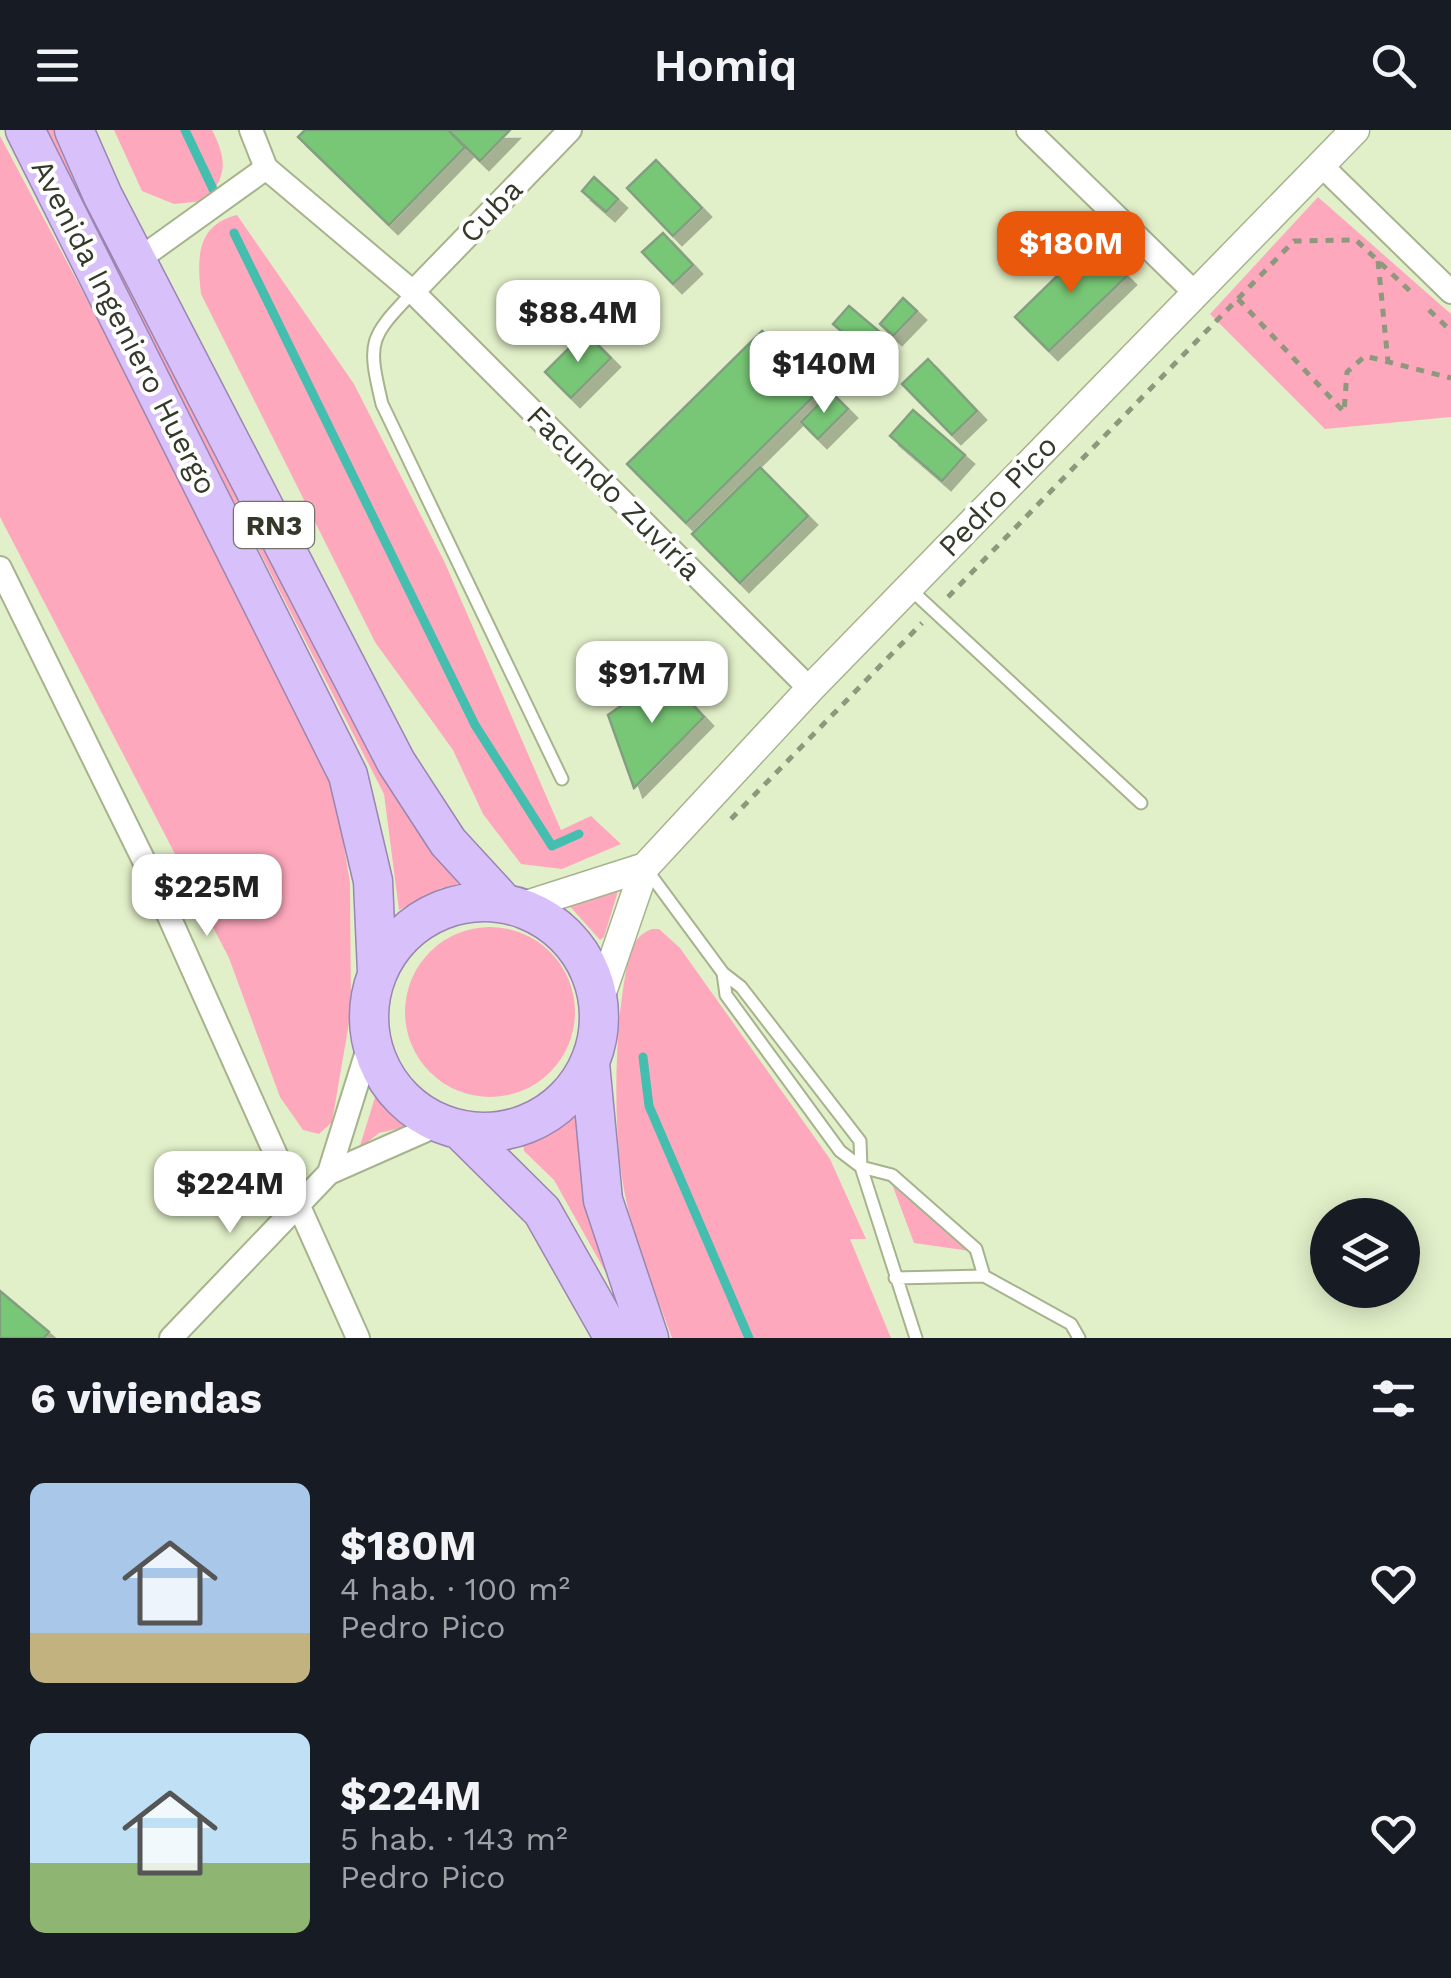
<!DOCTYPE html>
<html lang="es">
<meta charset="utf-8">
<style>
:root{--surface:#171b24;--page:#242831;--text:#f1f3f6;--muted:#9ea1a6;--accent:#ea580c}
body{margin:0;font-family:"Work Sans",sans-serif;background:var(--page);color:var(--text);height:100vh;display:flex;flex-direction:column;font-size:38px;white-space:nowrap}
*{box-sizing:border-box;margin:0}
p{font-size:32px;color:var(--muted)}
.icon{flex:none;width:55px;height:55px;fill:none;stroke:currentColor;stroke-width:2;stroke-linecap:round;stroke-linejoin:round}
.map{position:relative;height:1208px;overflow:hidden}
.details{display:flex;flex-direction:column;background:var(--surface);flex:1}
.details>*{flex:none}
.fabs{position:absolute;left:1310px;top:1068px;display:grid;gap:20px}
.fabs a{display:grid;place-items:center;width:110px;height:110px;border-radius:50%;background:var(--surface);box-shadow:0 5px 25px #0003;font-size:50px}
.price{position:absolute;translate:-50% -85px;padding:0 22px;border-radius:20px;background:#fff;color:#222;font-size:32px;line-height:65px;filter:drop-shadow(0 2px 5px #0008)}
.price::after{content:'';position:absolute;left:50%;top:60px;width:30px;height:22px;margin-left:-15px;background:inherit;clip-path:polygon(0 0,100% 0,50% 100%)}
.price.current{background:var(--accent);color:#fff}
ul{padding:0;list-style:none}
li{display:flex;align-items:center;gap:30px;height:250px;padding:0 30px}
li span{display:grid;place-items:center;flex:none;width:280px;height:200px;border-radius:15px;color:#555}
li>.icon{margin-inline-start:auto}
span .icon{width:120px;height:120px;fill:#fffc;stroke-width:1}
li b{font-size:42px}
h2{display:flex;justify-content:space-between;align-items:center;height:120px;padding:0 30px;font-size:42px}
header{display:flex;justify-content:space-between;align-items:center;height:130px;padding:0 30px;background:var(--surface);font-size:45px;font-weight:600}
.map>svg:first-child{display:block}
.green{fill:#fea8bd}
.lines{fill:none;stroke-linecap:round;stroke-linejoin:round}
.stream{stroke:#43beaf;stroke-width:9}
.building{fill:#78c776;stroke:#839f81;stroke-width:2.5;filter:url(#shadow)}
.service-casing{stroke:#a6b38d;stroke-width:15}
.minor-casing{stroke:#a6b38d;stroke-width:26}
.tertiary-casing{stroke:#a6b38d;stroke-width:31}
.trunk-casing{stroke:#9986b1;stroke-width:41}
.path{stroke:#8e987c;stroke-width:5;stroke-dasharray:8 8;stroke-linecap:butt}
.service{stroke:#fff;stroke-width:11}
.minor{stroke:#fff;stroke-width:22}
.tertiary{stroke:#fff;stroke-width:28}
.trunk{stroke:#d8c0fa;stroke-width:38}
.labels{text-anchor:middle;stroke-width:8;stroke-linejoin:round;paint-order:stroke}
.shield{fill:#fff;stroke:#71746a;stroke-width:2.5}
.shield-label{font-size:28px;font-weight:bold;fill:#34392a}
.street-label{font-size:30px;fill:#34392a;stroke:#fff}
</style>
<header><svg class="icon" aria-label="menu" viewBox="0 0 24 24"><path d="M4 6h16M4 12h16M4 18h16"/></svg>Homiq<svg class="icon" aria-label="search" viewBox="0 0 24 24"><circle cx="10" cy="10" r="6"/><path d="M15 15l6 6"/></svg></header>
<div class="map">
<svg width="1451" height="1208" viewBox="0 0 1451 1208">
<defs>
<filter id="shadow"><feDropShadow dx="9" dy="9" stdDeviation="0" flood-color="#0004"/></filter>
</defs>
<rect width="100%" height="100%" fill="#e2f0c9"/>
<!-- green -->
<path class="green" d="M43,0H60L395,665L460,751L456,755L441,758L399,780L384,664Z
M114,0H212C227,29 228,47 204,71L174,74L142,61Z
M0,6L253,482L335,662L350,753L351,881L332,992L319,1004L303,1000L280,967L229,828L0,387Z
M1318,67L1451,184V287L1325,299L1210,184Z
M237,85L354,254L445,433L561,700L591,686L621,714L562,739L521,734L483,684L453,620L375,512L201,164C197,129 196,95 237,85Z
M621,751L604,807L600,810L567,773Z
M405 882a85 85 0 1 1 170 0a85 85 0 1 1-170 0Z
M652,799H659L680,818L830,1029L866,1109H850L891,1208H672C652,1153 628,1098 621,1040C613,979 615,887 629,827C632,813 639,804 652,799Z
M382,960L413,995L379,1003L359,1019L377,961Z
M580,985L614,1136L605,1141L554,1050L524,1021L523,1014Z
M892,1054L970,1121L914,1113Z"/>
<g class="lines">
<!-- stream -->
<path class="stream" d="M185,0L213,59
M234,103L475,595L552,716L579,704
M643,927L649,976L749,1208"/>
</g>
<!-- building -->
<path class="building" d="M305,0H448L465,17L389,95L298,7Z
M448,0H510L480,31Z
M656,30L702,78L673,106L627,58Z
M594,47L618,69L606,82L582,61Z
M663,103L693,135L673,154L642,122Z
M1093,111L1127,146L1049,221L1015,187Z
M903,168L917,181L893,206L880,194Z
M849,176L888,209L872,227L833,194Z
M762,201L820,260L686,393L627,334Z
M585,202L611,228L571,268L545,242Z
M928,229L977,281L952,305L902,254Z
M831,262L848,279L818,309L801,292Z
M913,280L965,325L942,351L890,306Z
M760,337L808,386L740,453L692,404Z
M665,545L704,587L634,658L608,585Z
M0,1161L49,1202L44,1208H0Z"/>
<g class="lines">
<defs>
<path id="service" d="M413,162C369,208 367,211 382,274L562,649
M909,458L1141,673
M647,740L723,843L741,857L860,1011L861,1037L916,1208
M723,843L726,865L840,1021L861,1037L892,1045L976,1119L984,1146
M895,1148L984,1146L1071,1194L1079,1208"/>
<path id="minor" d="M251,0L266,38L413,162L810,559
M1028,0L1195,163
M1321,35L1451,162
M138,130L266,38
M413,162L570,0
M0,438L146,735L358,1208
M329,1043L370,912
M171,1208L329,1043L440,994"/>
<path id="tertiary" d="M520,777L645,737
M599,871L645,737L810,559L1355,0"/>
<path id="trunk" d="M25,0L348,645L373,751L377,842
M74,0L103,66L396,632L448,712L503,772
M369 887a115 115 0 1 1 230 0a115 115 0 1 1-230 0Z
M590,933L603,1070L649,1208
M460,1000L542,1081L614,1208"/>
</defs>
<!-- service casing -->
<use href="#service" class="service-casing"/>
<!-- minor casing -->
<use href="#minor" class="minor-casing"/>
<!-- tertiary casing -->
<use href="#tertiary" class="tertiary-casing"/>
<!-- trunk casing -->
<use href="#trunk" class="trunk-casing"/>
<!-- path -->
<path class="path" d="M1378,131L1388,232
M1238,169L1344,282L1347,242L1365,226L1451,248
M1429,180L1451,201
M948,467L1294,111L1356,110L1411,162
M731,689L922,493"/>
<!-- service -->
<use href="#service" class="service"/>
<!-- minor -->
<use href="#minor" class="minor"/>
<!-- tertiary -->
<use href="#tertiary" class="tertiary"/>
<!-- trunk -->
<use href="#trunk" class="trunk"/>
</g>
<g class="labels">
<!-- shield labels -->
<rect class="shield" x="234" y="372" width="80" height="46" rx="8"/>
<g class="shield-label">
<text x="274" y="405">RN3</text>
</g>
<!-- street labels -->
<g class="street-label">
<text transform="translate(491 81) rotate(-46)" y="10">Cuba</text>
<text transform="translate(124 197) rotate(63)" y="10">Avenida Ingeniero Huergo</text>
<text transform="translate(614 363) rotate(45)" y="10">Facundo Zuviría</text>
<text transform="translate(998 366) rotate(-46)" y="10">Pedro Pico</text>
</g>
</g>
</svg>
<div class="fabs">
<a><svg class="icon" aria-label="layers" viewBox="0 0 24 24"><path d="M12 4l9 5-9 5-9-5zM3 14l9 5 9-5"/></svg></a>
</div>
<b class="price current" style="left:1071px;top:166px">$180M</b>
<b class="price" style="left:578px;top:235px">$88.4M</b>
<b class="price" style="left:824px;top:286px">$140M</b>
<b class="price" style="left:652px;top:596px">$91.7M</b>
<b class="price" style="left:207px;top:809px">$225M</b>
<b class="price" style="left:230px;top:1106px">$224M</b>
</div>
<section class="details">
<h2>6 viviendas<svg class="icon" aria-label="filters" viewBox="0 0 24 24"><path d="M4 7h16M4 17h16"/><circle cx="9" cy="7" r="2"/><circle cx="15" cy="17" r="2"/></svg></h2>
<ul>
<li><span style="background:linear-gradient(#a9c7e8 75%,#c2b280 0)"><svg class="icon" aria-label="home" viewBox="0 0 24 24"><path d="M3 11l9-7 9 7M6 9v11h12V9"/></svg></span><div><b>$180M</b><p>4 hab. · 100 m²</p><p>Pedro Pico</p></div><svg class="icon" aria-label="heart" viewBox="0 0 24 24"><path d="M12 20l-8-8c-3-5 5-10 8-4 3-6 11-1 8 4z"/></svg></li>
<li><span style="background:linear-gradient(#bfe0f5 65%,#8fb573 0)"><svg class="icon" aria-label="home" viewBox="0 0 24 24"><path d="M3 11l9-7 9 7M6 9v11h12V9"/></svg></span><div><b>$224M</b><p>5 hab. · 143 m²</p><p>Pedro Pico</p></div><svg class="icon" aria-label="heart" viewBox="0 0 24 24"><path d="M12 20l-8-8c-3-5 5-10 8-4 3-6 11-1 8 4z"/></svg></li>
</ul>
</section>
